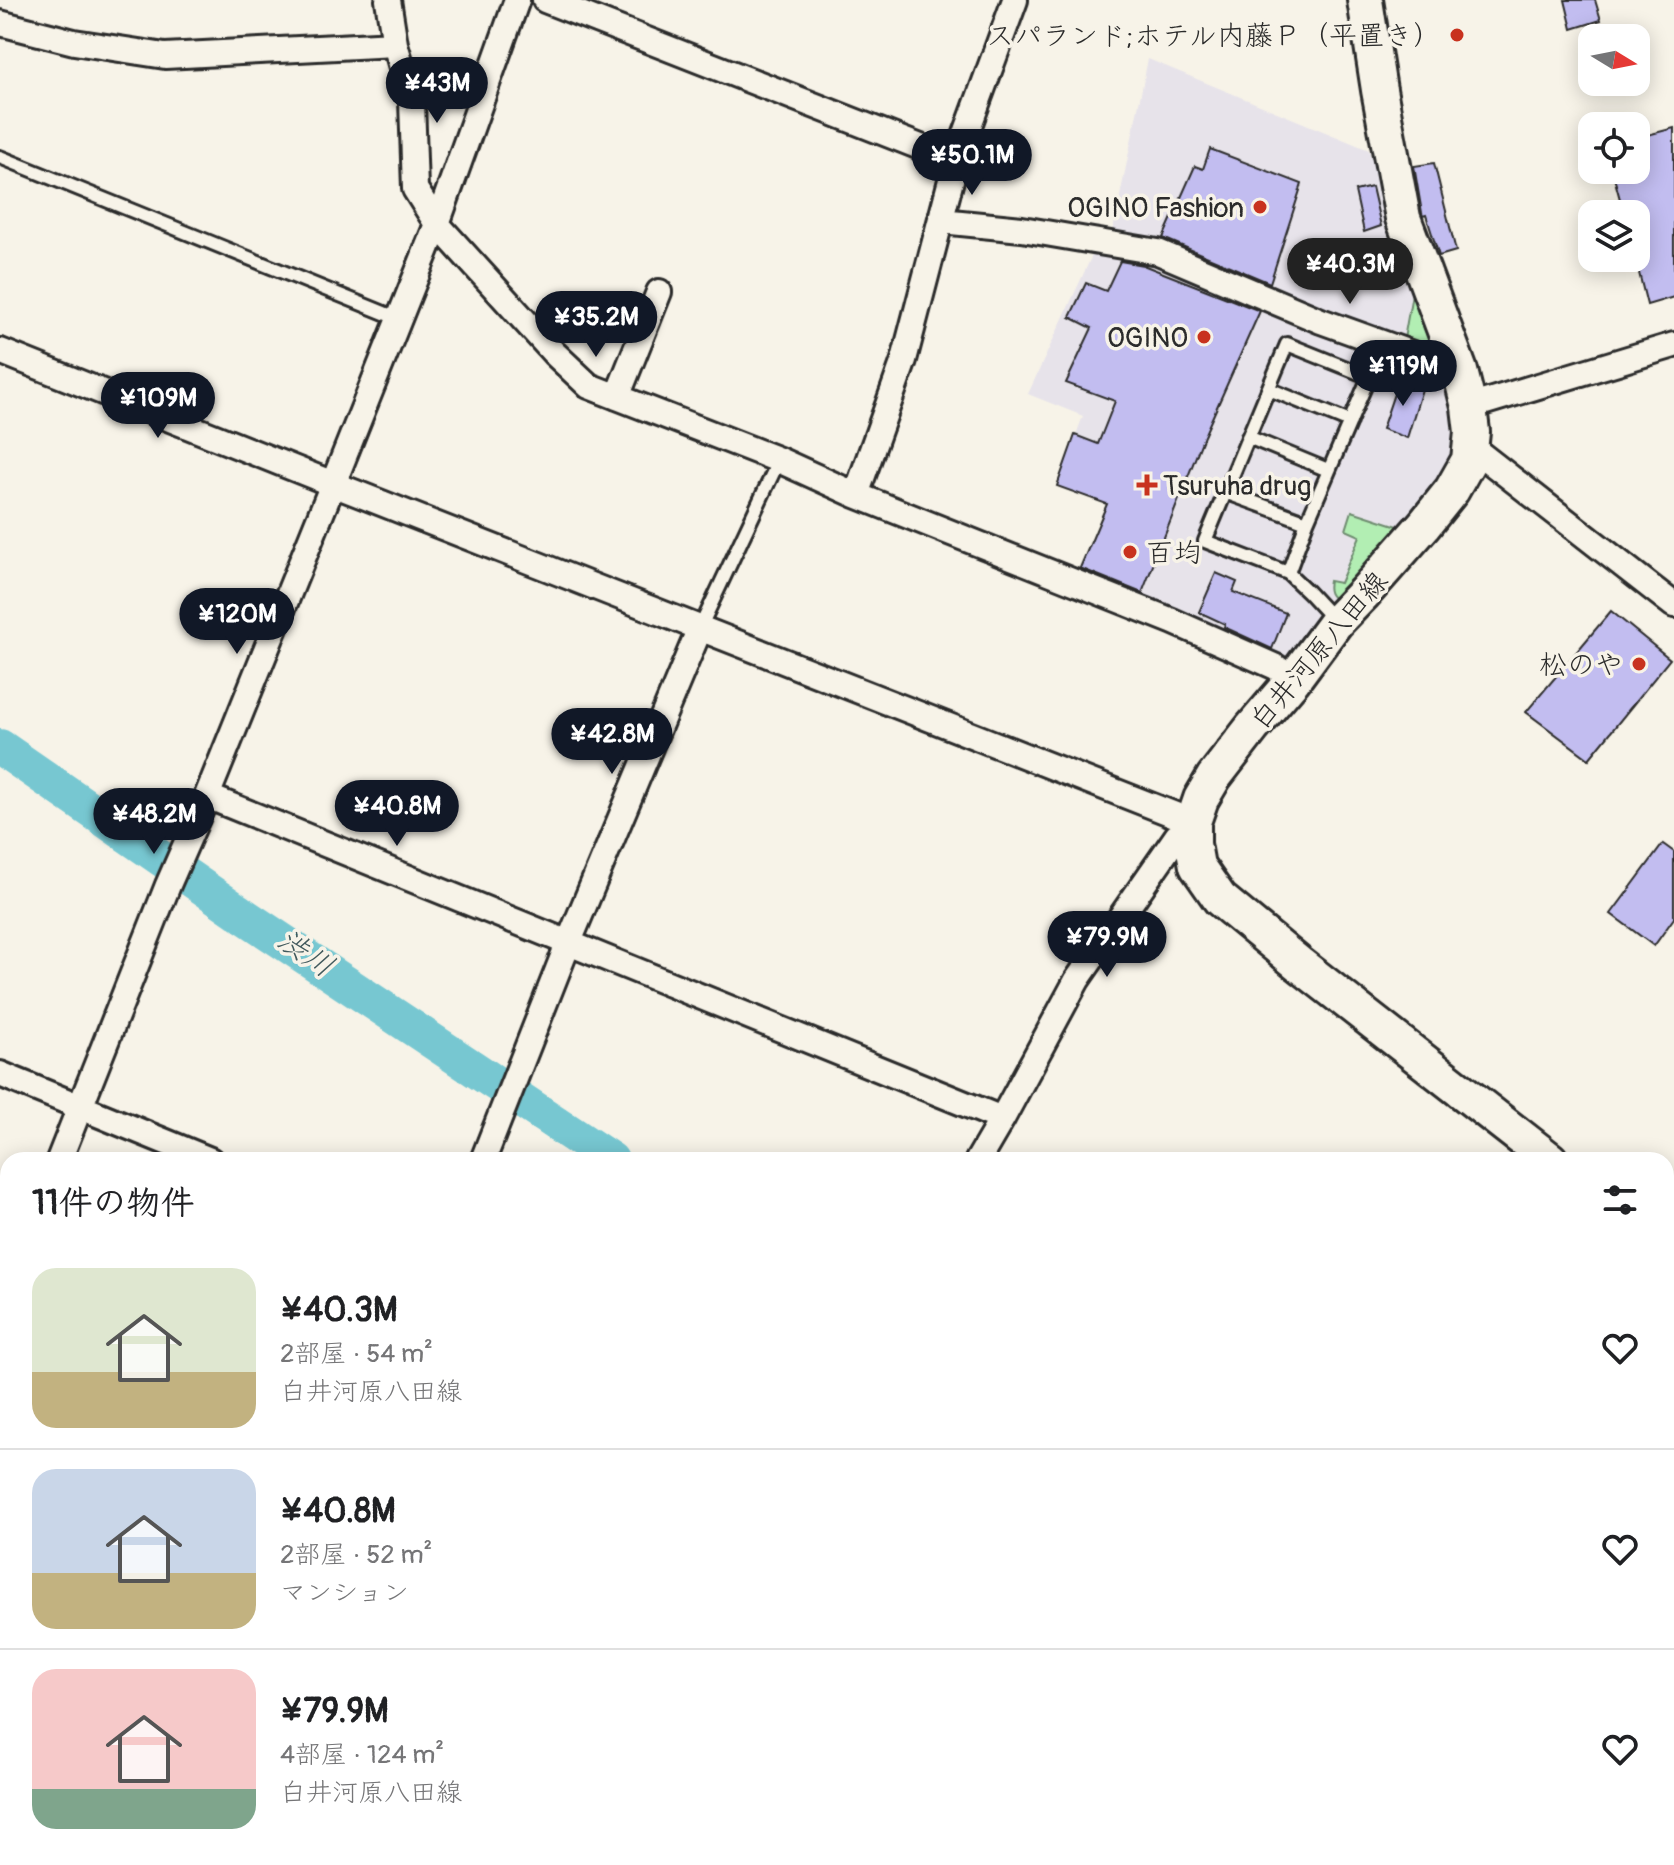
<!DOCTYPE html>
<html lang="ja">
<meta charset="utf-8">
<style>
:root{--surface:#fff;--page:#f2f2f2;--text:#202124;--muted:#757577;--line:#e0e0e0;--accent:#111827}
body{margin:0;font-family:Pangolin,"Klee One",sans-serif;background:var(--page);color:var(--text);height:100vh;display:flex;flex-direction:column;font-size:30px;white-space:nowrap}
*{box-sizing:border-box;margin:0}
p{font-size:26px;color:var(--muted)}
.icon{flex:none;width:44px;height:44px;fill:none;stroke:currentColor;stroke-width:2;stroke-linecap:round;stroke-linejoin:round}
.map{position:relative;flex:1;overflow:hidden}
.drawer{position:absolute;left:0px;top:1152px;width:1674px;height:714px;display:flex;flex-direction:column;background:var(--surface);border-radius:24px 24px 0 0;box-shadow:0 4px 20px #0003}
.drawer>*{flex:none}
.needle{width:52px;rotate:100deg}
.fabs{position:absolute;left:1578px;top:24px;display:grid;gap:16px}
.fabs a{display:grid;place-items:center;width:72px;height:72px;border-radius:16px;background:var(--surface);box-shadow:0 4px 20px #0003;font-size:40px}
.price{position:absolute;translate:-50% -68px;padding:0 18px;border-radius:28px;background:var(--accent);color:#fff;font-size:26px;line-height:52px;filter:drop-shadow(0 2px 4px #0008)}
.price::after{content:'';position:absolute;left:50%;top:48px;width:24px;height:18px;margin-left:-12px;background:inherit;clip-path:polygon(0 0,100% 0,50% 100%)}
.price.current{background:#222;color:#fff}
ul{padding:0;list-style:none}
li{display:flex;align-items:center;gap:24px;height:200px;padding:0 32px}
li+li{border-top:2px solid var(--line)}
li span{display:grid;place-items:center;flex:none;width:224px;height:160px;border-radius:24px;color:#555}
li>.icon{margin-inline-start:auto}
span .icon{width:96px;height:96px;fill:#fffc;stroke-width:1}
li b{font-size:34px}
h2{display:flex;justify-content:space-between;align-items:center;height:96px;padding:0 32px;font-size:34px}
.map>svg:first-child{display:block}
.built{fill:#e7e3ea}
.green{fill:#b2eeb3;stroke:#6e8c6f;stroke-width:2}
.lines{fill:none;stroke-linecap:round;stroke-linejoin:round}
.river{stroke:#77c7d1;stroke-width:36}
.building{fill:#c2bdf0;stroke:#2b2b2b;stroke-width:2}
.service-casing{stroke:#2b2b2b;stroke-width:18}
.minor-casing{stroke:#2b2b2b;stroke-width:30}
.secondary-casing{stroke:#2b2b2b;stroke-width:40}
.trunk-casing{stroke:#2b2b2b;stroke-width:46}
.service{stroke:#f7f3e8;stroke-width:12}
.minor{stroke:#f7f3e8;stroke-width:24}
.secondary{stroke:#f7f3e8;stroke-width:34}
.trunk{stroke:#f7f3e8;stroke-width:40}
.poi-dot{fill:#c8321e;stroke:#f7f3e8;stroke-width:3}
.labels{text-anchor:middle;stroke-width:7;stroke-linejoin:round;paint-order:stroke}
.poi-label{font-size:28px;fill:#2b2b2b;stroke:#f7f3e8;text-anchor:end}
.street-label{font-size:28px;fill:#2b2b2b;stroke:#f7f3e8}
.water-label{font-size:30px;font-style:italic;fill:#425a5d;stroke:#f7f3e8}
</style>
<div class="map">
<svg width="1674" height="1865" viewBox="0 0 1674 1865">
<rect width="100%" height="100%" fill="#f7f3e8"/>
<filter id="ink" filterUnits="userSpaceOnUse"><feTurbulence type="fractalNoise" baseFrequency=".0125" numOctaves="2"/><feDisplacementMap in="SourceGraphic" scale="16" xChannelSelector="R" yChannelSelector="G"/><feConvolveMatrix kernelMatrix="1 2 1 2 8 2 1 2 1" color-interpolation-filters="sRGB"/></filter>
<g filter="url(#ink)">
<!-- built -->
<path class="built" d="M1148,59L1369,150L1403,260L1440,355L1459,429L1452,456L1441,484L1286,663L1076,578L1107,504L1057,486L1083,416L1028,394L1095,249L1112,235Z"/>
<!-- green -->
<path class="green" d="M1413,288L1440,355L1404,339Z
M1352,511L1407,529L1338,601C1329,596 1327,591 1329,581L1340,583L1360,536L1346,530Z"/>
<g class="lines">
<!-- river -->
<path class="river" d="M0,747L246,917L611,1160
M1580,1858L1590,1865"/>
</g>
<!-- building -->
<path class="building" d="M1565,0H1595L1601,20L1572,29Z
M1674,128V297L1647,305L1636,261V214H1624L1612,170H1636V138Z
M1210,149L1302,184L1270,283L1163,238L1195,166L1203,169Z
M1434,163L1456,251L1439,256L1426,215L1423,216L1422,213L1414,166Z
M1372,187L1381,226L1364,232L1355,191Z
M1120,261L1143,265L1260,311L1204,436L1142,593L1080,568L1107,504L1057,486L1075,435L1098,444L1115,401L1066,383L1092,328L1070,317L1086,283L1106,291Z
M1399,379L1423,386L1407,438L1382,429Z
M1216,573L1237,582L1233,592L1286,613L1272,649L1224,627L1225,624L1199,612Z
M1611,611L1670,659L1589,759L1526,712Z
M1663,844L1674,852V918L1654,946L1611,914Z"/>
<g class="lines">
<defs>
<path id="service" d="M0,157L399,319
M1269,389L1350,422
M1248,437L1328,470
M1225,492L1307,522
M1288,573L1307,522L1369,377L1287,344L1205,541L1288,573L1308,592L1334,620
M700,628L779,460"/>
<path id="minor" d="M388,0L395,44L412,101L415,189L437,224L554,353L589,386L779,460L856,495L1172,621L1276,667L1293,680
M545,0L956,161
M0,23L74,42L165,56L395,44
M941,221L1022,229L1158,252L1321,321L1460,371
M0,351L333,484L1193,822L1177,836L1077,980L1002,1119L978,1160
M617,397L659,292
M1469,407L1674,345
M1470,446L1674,605
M856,495L904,360L956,161L1015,0
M207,796L1002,1119
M0,1074L210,1160
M59,1160L168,885L207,796L333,484L437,224L517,0
M483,1160L568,944L700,628
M0,1307L8,1287
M0,1447L8,1450
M0,1660L8,1664
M274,1858L283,1865
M782,1858L783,1865
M993,1858L1038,1865
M1149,1865L1153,1858"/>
<path id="secondary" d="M1365,0L1379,90L1403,218L1460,371L1469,407L1472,432L1469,460L1452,490L1424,525L1364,593L1336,622L1293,680L1252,728L1214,777L1201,799L1193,822V844L1197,866L1220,899L1299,964L1550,1160"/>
<path id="trunk" d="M1666,1300L1674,1227
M1666,1599L1674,1510
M1642,1865L1643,1858"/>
</defs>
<!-- service casing -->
<use href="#service" class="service-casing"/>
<!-- minor casing -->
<use href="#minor" class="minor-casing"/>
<!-- secondary casing -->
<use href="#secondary" class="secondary-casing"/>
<!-- trunk casing -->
<use href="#trunk" class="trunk-casing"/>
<!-- service -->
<use href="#service" class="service"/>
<!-- minor -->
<use href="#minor" class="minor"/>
<!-- secondary -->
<use href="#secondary" class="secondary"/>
<!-- trunk -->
<use href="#trunk" class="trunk"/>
</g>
</g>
<!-- markers -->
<g class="poi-dot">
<circle cx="1457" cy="35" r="8"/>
<circle cx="1260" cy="207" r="8"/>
<circle cx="1204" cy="337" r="8"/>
<path d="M1143 473h8v8h8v8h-8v8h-8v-8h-8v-8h8z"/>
<circle cx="1130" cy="552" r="8"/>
<circle cx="1639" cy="664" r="8"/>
</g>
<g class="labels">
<!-- poi labels -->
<g class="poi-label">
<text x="1441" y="45">スパランド;ホテル内藤Ｐ（平置き）</text>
<text x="1244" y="217">OGINO Fashion</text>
<text x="1188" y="347">OGINO</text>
<text x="1163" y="495" text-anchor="start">Tsuruha drug</text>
<text x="1146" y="562" text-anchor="start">百均</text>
<text x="1623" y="674">松のや</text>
</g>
<!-- street labels -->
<g class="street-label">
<text transform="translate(1318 650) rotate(-50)" y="10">白井河原八田線</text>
</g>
<!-- water labels -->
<g class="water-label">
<text transform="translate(306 953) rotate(34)" y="10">渋川</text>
</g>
</g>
</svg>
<div class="fabs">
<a><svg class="needle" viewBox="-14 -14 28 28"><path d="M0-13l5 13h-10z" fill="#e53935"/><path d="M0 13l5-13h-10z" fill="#757577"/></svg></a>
<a><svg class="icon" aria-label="locate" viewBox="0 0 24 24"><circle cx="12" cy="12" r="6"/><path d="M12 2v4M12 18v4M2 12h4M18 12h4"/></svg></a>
<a><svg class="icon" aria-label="layers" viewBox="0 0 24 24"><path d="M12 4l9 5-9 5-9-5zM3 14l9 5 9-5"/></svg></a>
</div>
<b class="price" style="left:437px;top:125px">¥43M</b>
<b class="price" style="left:972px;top:197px">¥50.1M</b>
<b class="price current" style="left:1350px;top:306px">¥40.3M</b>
<b class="price" style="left:596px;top:359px">¥35.2M</b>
<b class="price" style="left:1403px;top:408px">¥119M</b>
<b class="price" style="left:158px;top:440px">¥109M</b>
<b class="price" style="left:237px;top:656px">¥120M</b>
<b class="price" style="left:612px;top:776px">¥42.8M</b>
<b class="price" style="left:397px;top:848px">¥40.8M</b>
<b class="price" style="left:154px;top:856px">¥48.2M</b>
<b class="price" style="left:1107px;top:979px">¥79.9M</b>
<section class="drawer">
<h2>11件の物件<svg class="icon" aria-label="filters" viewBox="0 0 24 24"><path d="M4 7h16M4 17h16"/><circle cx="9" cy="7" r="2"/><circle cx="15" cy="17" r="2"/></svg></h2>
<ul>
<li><span style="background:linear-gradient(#dfe7d0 65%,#c2b280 0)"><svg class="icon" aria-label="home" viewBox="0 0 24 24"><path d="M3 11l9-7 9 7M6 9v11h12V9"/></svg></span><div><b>¥40.3M</b><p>2部屋 · 54 m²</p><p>白井河原八田線</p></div><svg class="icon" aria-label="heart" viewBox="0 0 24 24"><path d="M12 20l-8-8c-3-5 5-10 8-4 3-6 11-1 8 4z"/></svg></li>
<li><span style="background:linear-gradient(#c9d6e8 65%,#c2b280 0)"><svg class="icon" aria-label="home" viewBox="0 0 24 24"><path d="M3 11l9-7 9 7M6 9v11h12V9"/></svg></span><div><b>¥40.8M</b><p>2部屋 · 52 m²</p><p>マンション</p></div><svg class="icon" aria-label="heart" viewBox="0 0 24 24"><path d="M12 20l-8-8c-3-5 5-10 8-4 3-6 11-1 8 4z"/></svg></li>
<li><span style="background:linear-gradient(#f6c9c9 75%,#7fa58c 0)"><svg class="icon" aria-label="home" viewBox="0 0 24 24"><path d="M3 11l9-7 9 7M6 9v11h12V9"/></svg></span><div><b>¥79.9M</b><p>4部屋 · 124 m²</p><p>白井河原八田線</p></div><svg class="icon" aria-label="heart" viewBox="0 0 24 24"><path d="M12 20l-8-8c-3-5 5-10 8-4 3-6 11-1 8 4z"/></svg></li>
</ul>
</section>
</div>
